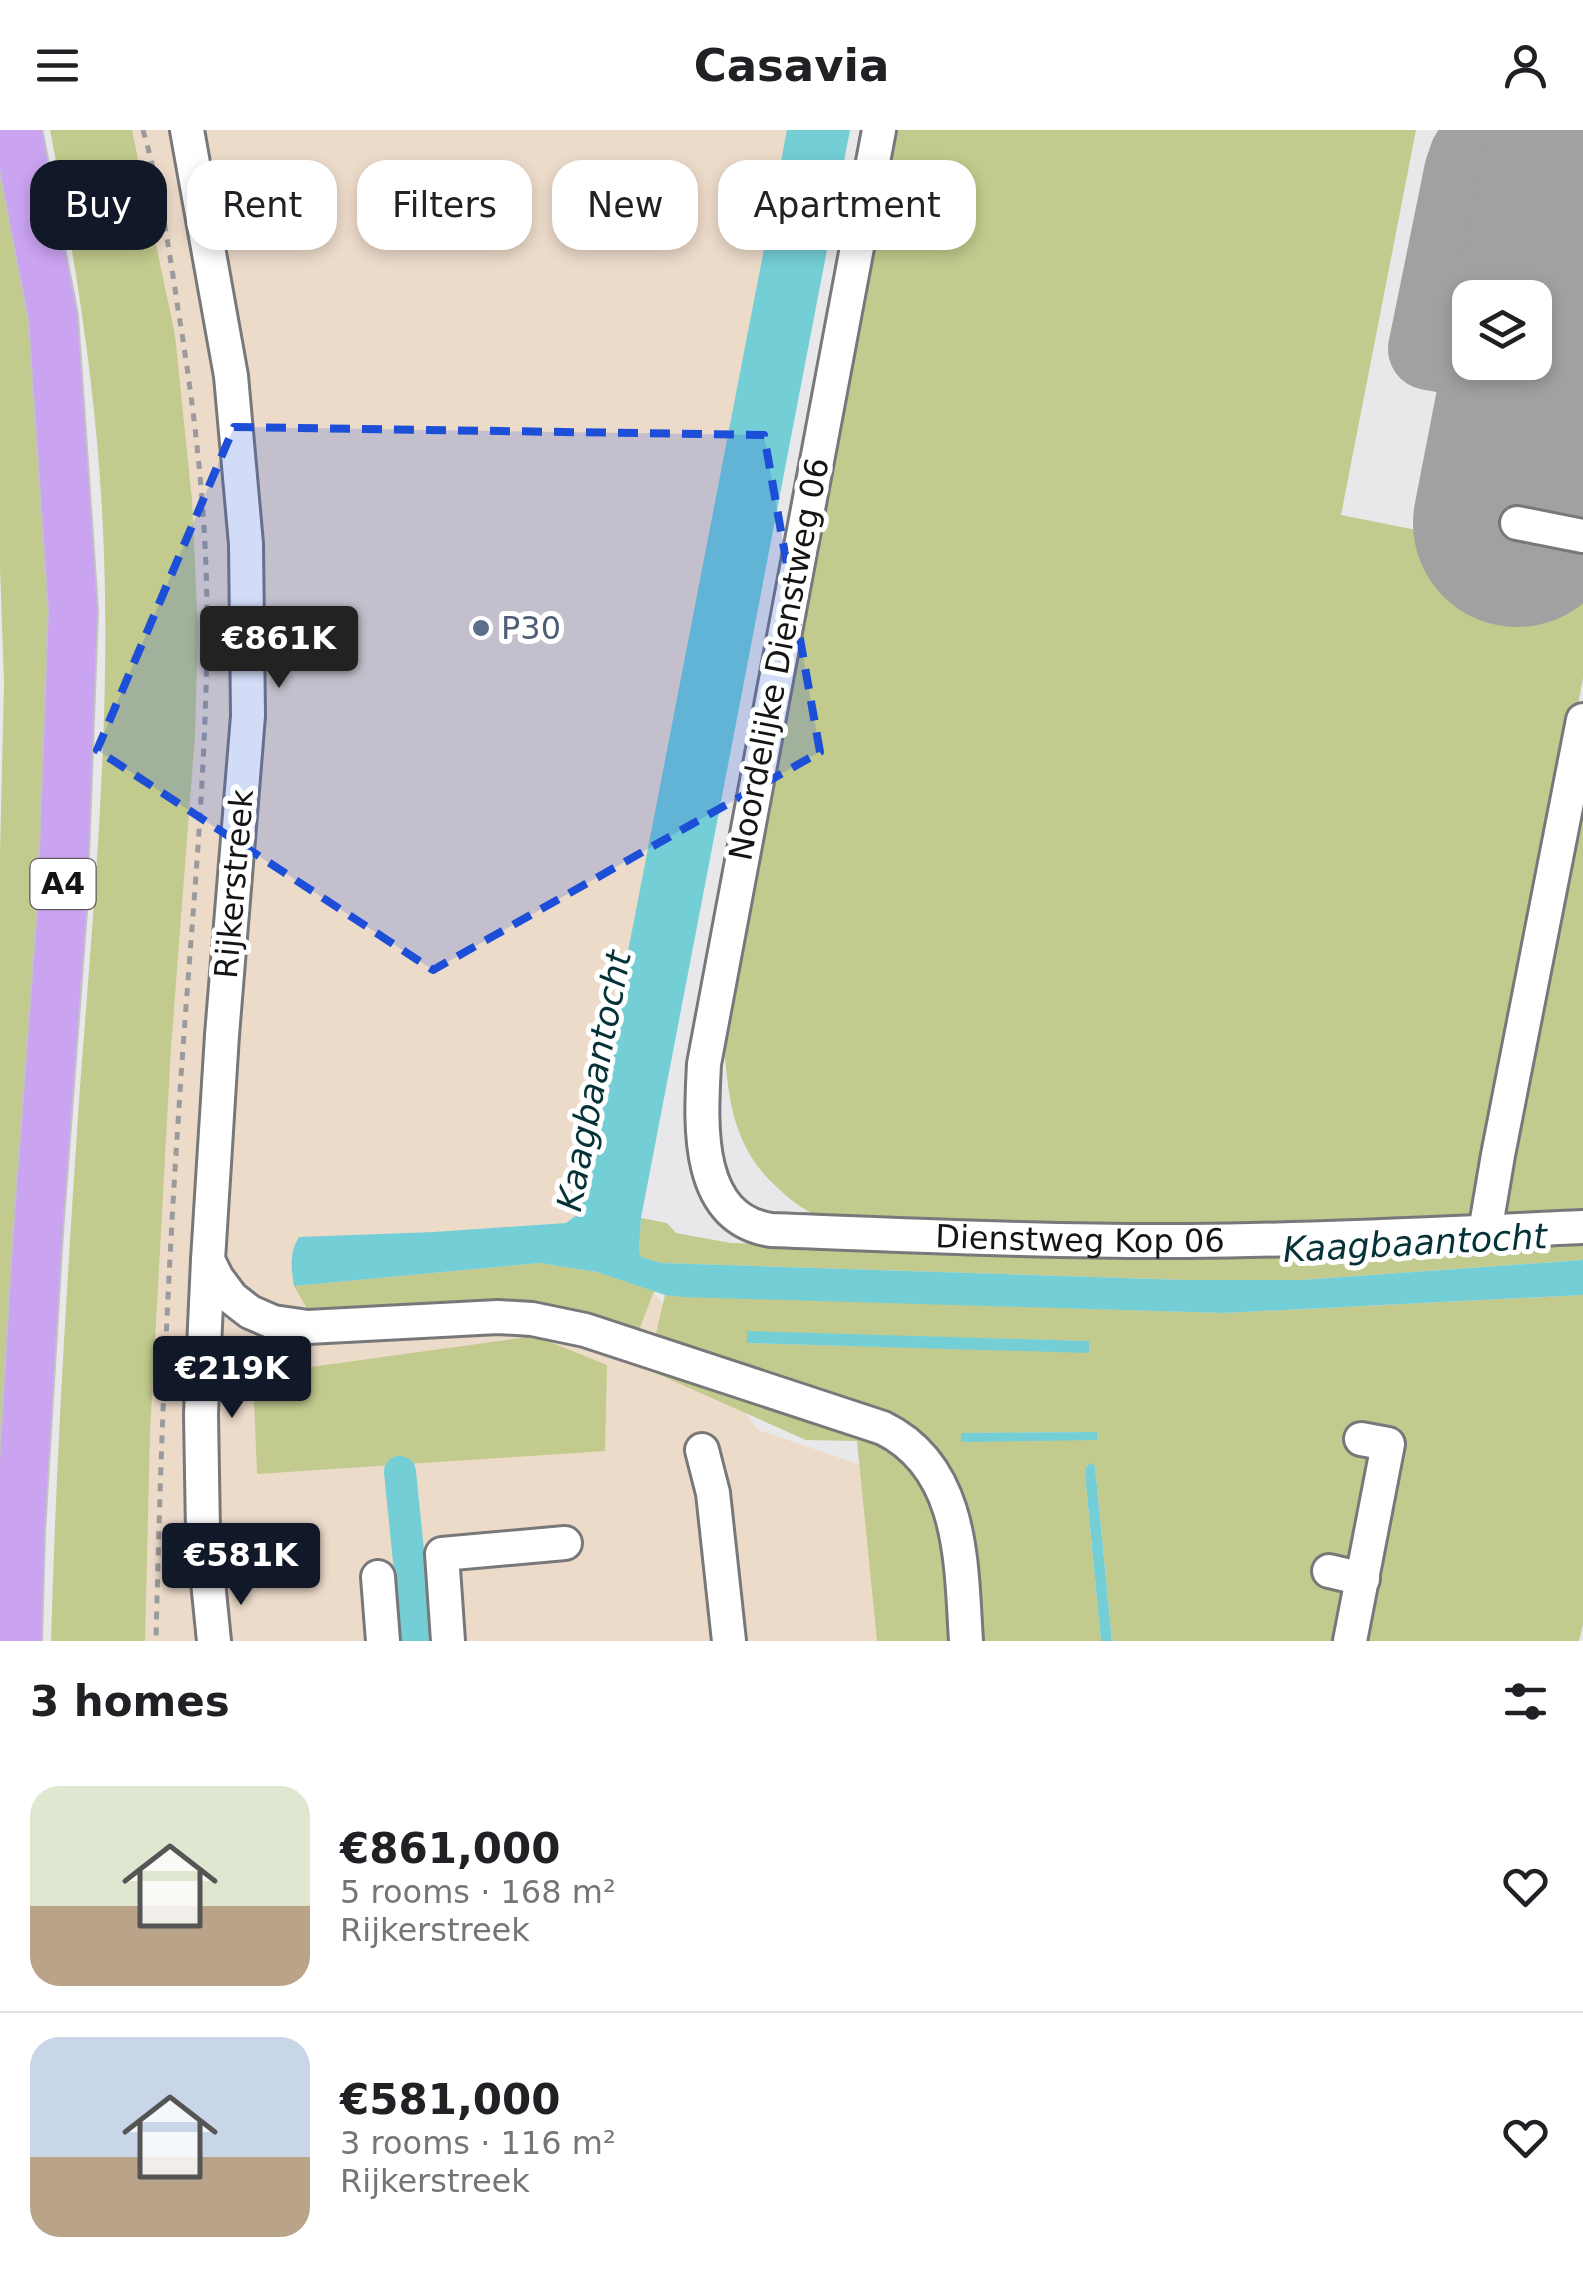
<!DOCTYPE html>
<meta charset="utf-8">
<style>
:root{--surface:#fff;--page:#f6f6f6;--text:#202124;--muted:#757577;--line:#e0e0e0;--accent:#111827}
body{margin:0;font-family:"DejaVu Sans",sans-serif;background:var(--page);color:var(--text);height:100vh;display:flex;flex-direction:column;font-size:38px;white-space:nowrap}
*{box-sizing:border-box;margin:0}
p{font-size:32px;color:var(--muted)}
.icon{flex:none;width:55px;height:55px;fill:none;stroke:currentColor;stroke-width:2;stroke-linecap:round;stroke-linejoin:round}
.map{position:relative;height:1511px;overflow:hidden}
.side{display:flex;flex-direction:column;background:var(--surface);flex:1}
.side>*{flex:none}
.banner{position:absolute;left:30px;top:30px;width:1000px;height:90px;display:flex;gap:20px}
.fabs{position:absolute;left:1452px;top:150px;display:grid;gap:20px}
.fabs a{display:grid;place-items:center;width:100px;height:100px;border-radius:20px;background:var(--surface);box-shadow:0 5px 15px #0003;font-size:50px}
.price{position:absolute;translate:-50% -85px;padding:0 22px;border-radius:10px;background:var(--accent);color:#fff;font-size:32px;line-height:65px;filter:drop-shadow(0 2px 5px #0008)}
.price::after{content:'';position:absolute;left:50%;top:60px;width:30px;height:22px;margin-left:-15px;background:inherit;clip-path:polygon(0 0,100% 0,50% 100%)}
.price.selected{background:#222;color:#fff}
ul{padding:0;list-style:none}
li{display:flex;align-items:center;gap:30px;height:250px;padding:0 30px}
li+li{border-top:2px solid var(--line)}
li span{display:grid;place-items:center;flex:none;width:280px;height:200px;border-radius:30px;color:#555}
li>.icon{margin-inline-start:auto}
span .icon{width:120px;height:120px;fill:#fffc;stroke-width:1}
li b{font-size:42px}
h2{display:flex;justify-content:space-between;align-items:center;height:120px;padding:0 30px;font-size:42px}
.chip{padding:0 35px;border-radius:30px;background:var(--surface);box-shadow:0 5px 15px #0003;font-size:35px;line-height:90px}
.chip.selected{background:var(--accent);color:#fff}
header{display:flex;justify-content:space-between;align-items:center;height:130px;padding:0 30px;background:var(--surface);font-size:45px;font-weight:600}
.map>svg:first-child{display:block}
.commercial{fill:#eddbca}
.green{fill:#c2ca8d;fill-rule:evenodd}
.water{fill:#74ced6}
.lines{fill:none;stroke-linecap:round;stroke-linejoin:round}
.canal{stroke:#74ced6;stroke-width:32}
.taxiway{stroke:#a1a1a2;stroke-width:82}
.runway{stroke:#a1a1a2;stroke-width:208}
.minor-casing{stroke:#78787a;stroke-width:38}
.highway-casing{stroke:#c2c2c2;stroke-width:52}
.path{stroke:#9b9b9c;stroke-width:5;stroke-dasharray:8 8;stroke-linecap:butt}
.minor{stroke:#fff;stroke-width:32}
.highway{stroke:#caa3f1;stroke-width:48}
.marked{fill:#1d4ed8;fill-opacity:0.2;stroke:#1d4ed8;stroke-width:8;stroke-dasharray:20 12;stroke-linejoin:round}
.service-dot{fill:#5c6f8a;stroke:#fff;stroke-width:4}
.labels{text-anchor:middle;stroke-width:10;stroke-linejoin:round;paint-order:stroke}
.shield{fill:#fff;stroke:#5a5a5b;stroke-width:2.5}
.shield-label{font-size:30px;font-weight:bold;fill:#141415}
.service-label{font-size:32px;fill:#4e5e75;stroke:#fff;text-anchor:start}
.street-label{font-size:32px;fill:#141415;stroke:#fff}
.water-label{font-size:35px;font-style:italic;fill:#043236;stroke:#fff}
</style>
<header><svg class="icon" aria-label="menu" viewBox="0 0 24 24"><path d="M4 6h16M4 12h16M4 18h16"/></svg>Casavia<svg class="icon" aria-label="person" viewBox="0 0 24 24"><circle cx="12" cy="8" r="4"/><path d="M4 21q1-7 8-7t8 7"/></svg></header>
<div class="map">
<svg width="1583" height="1511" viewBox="0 0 1583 1511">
<rect width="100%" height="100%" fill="#e8e8ea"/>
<!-- commercial -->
<path class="commercial" d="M92,0H797L592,1080L758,1300L867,1337L887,1511H119L160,397Z"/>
<!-- green -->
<path class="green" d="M50,0H132L175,205L192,370L198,500L195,605L171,918L150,1303L145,1511H51C56,1331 67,1151 79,971C93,781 112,591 103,400C97,265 76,132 50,0Z
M894,0H1416L1341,385L1583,433V548L1483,1072L1474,1087L1227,1100L821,1087C805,1081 793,1072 781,1061C734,1020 729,975 724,916Z
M0,12L30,176L54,488L0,1511V723L4,553L0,437Z
M1583,626V1084L1516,1088L1505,1079Z
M641,1088L667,1093L676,1103L731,1113L1183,1125L1583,1108V1130L1301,1150H1186L662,1133L641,1127L639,1122Z
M539,1133L597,1142L654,1161L638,1203L540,1173L506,1169L308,1180L294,1156Z
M665,1165L1223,1183L1583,1165V1494L1579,1511H1356L1380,1320L1341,1511H1112L1095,1336L1087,1335L1085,1344L1101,1511H975L926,1310L913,1297L902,1291L654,1212ZM747,1202L1088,1211L1089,1222L747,1213ZM1097,1302L961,1312V1303Z
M535,1206L607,1235L605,1321L257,1344L253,1245Z
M645,1223L878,1301L944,1380L958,1511H877L857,1311L806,1310L651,1241Z"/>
<!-- water -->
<path class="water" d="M787,0H850L641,1088L639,1122L641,1127L662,1133L1186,1150H1301L1583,1130V1165L1223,1183L683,1167L665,1165L597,1142L539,1133L294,1156C291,1139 289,1123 299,1107L434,1102L566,1093L577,1085Z
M747,1201L1089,1211V1223L747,1213Z
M1097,1302V1310L961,1312V1303Z
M1090,1333L1095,1336L1112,1511H1101L1085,1344L1086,1337Z"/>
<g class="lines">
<!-- canal -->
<path class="canal" d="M400,1342L417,1511"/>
<!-- taxiway -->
<path class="taxiway" d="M1470,226L1429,219L1465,42L1470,27L1486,0
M1505,232L1547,240"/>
<!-- runway -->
<path class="runway" d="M1517,393L1583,53"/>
<defs>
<g id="minor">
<path d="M187,0L231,246L246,414L248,586L222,905L208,1130L201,1284L203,1402L214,1511"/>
<path id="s1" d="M879,0L704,934C701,993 694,1088 771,1100C910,1105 1049,1112 1188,1111C1320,1110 1451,1103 1583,1097"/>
<path d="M1517,393L1583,406"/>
<path d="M1485,1102L1498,1025L1583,590"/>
<path d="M208,1130L217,1148L232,1168L250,1182L273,1192L308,1197L498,1187L532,1189L585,1200L883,1298C964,1338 961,1434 966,1511"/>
<path d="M702,1320L713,1363L729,1511"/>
<path d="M1329,1441L1363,1449"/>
<path d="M378,1447L383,1511"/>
<path d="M448,1511L442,1424L565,1413"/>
<path d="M1350,1511L1388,1314L1361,1309"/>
</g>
<path id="highway" d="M17,0L53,187L73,480L62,780L38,1102L20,1401L17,1511"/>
</defs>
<!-- minor casing -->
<use href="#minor" class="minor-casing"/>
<!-- highway casing -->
<use href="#highway" class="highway-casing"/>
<!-- path -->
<path class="path" d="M143,0C160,58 169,119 178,179C195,282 207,386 207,490C207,653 189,815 179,978C167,1155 160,1333 156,1511"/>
<!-- minor -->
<use href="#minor" class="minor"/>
<!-- highway -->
<use href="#highway" class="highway"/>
</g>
<!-- marked area -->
<path class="marked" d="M234,297L764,305L820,622L433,840L97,620Z"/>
<!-- markers -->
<circle class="service-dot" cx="481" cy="498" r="10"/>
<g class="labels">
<!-- shield labels -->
<rect class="shield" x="30.5" y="729" width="65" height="50" rx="8"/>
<g class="shield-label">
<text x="63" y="764">A4</text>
</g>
<!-- service labels -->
<g class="service-label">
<text x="501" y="509">P30</text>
</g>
<!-- street labels -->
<g class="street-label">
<text transform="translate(779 529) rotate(-79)" y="11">Noordelijke Dienstweg 06</text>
<text transform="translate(234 754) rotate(-85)" y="11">Rijkerstreek</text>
<text dy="11" stroke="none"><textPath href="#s1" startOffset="1458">Dienstweg Kop 06</textPath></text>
</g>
<!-- water labels -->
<g class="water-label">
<text transform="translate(594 951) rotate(-79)" y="12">Kaagbaantocht</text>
<text transform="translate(1415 1113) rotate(-3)" y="12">Kaagbaantocht</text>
</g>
</g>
</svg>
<div class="fabs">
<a><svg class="icon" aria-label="layers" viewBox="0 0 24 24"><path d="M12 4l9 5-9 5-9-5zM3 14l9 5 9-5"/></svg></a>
</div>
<b class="price selected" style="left:279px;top:561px">€861K</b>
<b class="price" style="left:232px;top:1291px">€219K</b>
<b class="price" style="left:241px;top:1478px">€581K</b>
<div class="banner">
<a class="chip selected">Buy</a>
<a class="chip">Rent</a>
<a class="chip">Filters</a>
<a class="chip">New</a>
<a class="chip">Apartment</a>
</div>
</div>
<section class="side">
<h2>3 homes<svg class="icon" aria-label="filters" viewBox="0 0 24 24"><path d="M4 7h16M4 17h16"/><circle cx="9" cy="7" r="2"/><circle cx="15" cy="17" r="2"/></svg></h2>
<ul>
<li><span style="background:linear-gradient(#dfe7d0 60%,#b9a48a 0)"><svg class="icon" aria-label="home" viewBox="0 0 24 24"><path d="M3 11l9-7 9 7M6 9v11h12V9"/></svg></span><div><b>€861,000</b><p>5 rooms · 168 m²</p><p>Rijkerstreek</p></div><svg class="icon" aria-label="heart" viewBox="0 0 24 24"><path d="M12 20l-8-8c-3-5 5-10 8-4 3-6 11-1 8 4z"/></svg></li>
<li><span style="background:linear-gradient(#c9d6e8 60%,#b9a48a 0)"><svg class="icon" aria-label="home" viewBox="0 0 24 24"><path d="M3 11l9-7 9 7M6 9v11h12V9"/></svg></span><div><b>€581,000</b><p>3 rooms · 116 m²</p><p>Rijkerstreek</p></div><svg class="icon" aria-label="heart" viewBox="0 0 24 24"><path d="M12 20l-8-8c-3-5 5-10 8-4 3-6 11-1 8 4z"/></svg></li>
</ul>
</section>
